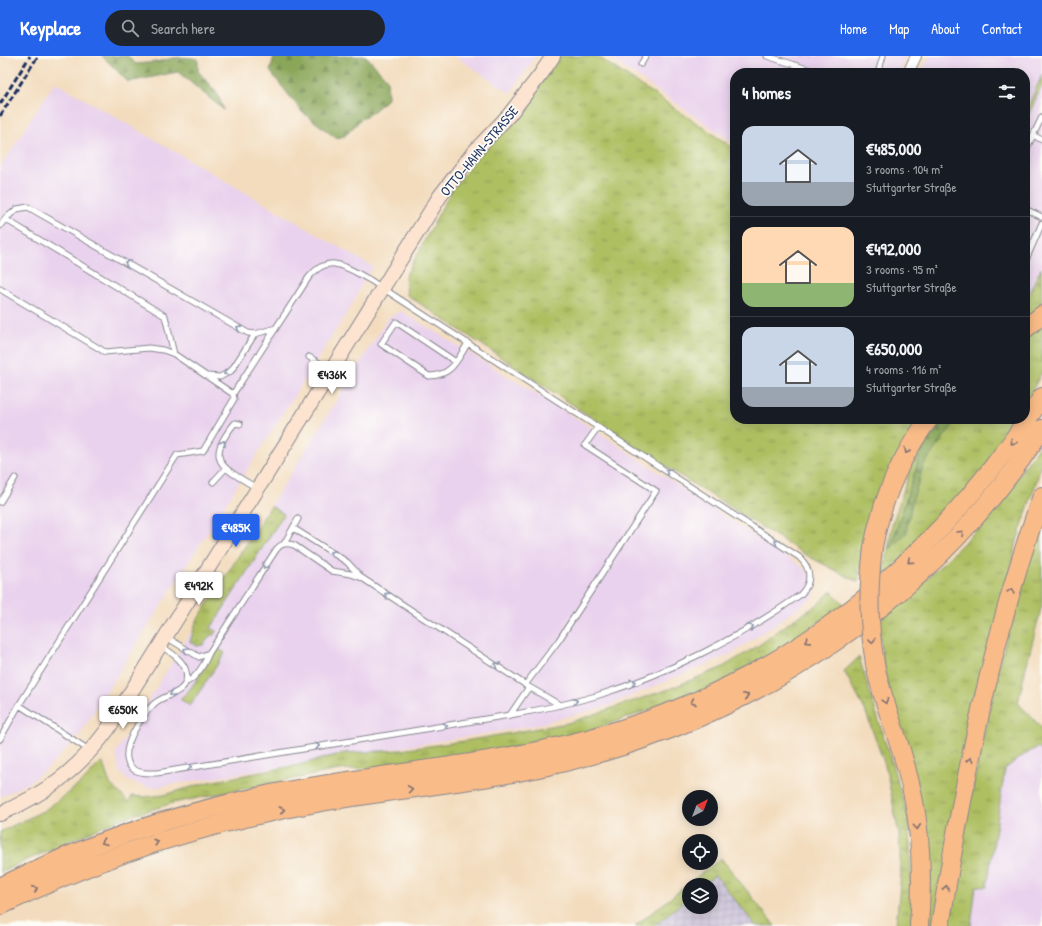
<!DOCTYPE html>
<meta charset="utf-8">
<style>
:root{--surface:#171b24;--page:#20242c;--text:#f1f3f6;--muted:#9ea1a6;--line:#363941;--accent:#2563eb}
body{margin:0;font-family:"Patrick Hand",sans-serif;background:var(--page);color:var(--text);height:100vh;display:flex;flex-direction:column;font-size:15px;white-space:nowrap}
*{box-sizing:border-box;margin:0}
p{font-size:13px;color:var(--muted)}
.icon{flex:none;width:22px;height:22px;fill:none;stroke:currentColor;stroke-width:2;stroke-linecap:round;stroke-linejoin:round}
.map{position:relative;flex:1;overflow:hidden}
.sheet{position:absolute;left:730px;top:12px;width:300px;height:356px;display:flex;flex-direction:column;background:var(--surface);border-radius:16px;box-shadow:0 2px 10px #0003}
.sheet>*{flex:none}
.needle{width:26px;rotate:42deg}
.tools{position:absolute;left:682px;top:734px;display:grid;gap:8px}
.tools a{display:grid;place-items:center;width:36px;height:36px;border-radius:50%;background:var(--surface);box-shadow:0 2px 10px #0003;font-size:20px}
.price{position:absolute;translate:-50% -34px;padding:0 9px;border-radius:4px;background:#fff;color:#222;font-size:13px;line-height:26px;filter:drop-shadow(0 1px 2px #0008)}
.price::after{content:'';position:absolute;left:50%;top:24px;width:12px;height:9px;margin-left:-6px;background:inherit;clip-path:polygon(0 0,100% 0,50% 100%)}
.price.on{background:var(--accent);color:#fff}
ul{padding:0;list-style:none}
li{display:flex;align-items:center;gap:12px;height:100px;padding:0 12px}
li+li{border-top:1px solid var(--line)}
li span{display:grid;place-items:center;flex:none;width:112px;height:80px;border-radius:12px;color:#555}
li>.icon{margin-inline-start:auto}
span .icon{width:48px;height:48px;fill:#fffc;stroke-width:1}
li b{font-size:17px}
h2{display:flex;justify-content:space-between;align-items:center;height:48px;padding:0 12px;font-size:17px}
header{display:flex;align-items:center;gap:24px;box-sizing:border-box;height:56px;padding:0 20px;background:var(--accent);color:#fff}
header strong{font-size:19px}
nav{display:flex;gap:22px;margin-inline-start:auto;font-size:14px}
.search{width:280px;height:36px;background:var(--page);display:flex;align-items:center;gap:10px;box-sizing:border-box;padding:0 14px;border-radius:22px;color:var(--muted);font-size:15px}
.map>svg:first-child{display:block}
.built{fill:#e9d2ed}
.industrial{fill:url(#industrial-grid)}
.grass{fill:url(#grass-tufts);stroke:#647760}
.forest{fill:url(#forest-firs);stroke:#526a5b}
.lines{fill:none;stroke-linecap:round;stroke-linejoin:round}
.lane-casing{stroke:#87868e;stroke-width:7}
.street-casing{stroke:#87868e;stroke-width:12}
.secondary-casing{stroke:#87868e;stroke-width:16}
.highway-casing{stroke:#87868e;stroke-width:20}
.lane{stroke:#fff;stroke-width:5}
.street{stroke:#fff;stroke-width:10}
.secondary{stroke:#fde4d0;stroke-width:14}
.highway{stroke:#f9bc89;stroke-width:18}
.rail{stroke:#1b2f5e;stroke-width:3;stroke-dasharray:6 3;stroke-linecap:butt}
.highway-bridge-casing{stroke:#87868e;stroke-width:20;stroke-linecap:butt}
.highway-bridge{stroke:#f9bc89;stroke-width:18}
.oneway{stroke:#8d97ae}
.oneway2{stroke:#7f6e71}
.labels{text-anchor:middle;stroke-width:3.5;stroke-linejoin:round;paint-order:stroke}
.street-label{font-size:14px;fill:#1b2f5e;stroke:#fdfcf7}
</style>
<header>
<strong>Keyplace</strong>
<div class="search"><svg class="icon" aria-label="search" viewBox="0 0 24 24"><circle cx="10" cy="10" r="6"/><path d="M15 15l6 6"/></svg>Search here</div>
<nav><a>Home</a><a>Map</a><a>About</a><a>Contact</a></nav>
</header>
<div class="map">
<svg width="1042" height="870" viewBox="0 0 1042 870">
<defs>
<pattern id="industrial-grid" width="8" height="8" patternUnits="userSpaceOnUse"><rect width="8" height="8" fill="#c9bfd7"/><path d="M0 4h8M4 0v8" fill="none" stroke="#aca4bb"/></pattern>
<pattern id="grass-tufts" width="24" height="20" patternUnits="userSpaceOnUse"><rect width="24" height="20" fill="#aebf62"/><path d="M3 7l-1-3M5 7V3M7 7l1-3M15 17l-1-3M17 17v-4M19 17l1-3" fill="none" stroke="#8d9c54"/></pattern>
<pattern id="forest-firs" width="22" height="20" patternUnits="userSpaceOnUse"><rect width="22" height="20" fill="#8aa658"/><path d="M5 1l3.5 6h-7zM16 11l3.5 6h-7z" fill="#70884c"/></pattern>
</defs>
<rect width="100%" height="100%" fill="#fdfcf7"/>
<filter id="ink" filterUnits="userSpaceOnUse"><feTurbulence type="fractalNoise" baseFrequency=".025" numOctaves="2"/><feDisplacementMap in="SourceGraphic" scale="8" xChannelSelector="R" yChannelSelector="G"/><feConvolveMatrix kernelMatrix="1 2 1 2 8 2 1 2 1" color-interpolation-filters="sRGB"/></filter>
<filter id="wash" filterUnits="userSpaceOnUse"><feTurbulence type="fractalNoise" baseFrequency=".012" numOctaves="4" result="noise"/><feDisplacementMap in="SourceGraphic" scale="16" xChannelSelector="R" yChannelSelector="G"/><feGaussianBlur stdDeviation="0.9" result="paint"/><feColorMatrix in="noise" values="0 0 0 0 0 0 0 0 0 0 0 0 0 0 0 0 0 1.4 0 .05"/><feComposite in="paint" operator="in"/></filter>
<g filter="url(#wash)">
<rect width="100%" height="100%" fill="#f3dcbd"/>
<!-- built -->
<path class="built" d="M455,0H536L510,37Z
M607,0H906L898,17H735V88Z
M930,0H1042V212L1025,245V17H921Z
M55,26L373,211L361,230L353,247L79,679L50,710L28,727L0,741V112Z
M401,255L584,367L799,509L818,523L813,542L731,598L607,650L532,670L150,732L128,725L119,715L116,696L389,261Z
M1038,691L1042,695V870H971L976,830L986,831L1005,713L1019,702Z"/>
<!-- industrial -->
<path class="industrial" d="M715,819L756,870H654L689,841V851H711V829H703Z"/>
<!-- grass -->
<path class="grass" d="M560,0H597L735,93V363H920L873,457L862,500L858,526L806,499L665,410L407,239L405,221L450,137L475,104L520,58Z
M1042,19V30L1025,66V57Z
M1041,212L1042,249L1025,265V245Z
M1042,268V316L1025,348V283Z
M943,363H1022L979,423L882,523L893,466L915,399Z
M1042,386V408L1017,485L933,870H928L929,805L884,614L878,566C911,537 944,508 974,476C1000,448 1020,417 1042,386Z
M271,450L284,458L211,572L216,575L214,579H211L203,589L197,590L190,586L196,566Z
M1042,457V549L1026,611L1018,647L1042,672V695L1038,691L1019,702L1005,713L987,831L976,830L971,870H949L966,763L998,612Z
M831,535L845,549L754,610L698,637L569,682L395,711L338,714L173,747L118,764L0,816V776L45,754L81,727L102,705L110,728L129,746L132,740L145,741L164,739L209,726L298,709L344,697L400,694L465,685L568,667L669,633L721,612L758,590L790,566L817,549Z
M218,592L225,597L190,650L180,643L190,633Z
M859,601L909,763L913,870H896L901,818L899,779L886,712L865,654L844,615Z
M721,802L775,870H756L715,819L703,829H689V841L654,870H635Z"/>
<!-- forest -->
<path class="forest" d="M102,0H128L136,8C144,7 153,7 161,5C175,1 183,0 198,3V15L217,37L224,54L178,16L128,26Z
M274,0H366L387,23L388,42L373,56L362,62L345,80L336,82L302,56L270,15Z
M946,363H957L924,408L912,446L906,477L890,493L924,387Z"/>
</g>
<g filter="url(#ink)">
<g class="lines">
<defs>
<path id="lane" d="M767,0L820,17
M641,8L646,0
M878,17L883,0
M1033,79L1042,84
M1025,96L1042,61
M1025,153L1042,161
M5,163L17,153L28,151L248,277L255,278L276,272
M0,170L5,163L165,260L174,298
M1025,206L1042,167
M0,233L105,296L149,292L163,294L174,298L233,338L234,343L203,395L177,399L19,649L0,683
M309,301L331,314
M456,306L396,266L381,288L429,320C452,320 457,304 468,287
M207,320L220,321L231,315L255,278
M240,368L235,367C203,405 223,412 257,432
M213,426L225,413
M0,446L15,422
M293,472L347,506L360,520
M284,488L298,463
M166,581L199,601L209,597
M161,590C173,598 190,608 186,625C183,638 164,639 155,647C142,658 117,696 131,711C137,718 149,717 157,717L510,659C539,654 568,648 596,640C667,618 739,582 800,539C812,527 812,513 799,501L370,224C347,212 330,196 309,221L233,338
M185,627C197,622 204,609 209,597L276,494C281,487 286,487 294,489L332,515L351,518L362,522L529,631L560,649
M525,629L559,584L656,435L585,389L598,371
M19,649L89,694
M510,659L529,631"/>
<path id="street" d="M908,17L916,0"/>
<path id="secondary" d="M0,758C46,737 77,715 108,673L440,140L474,96L509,59L541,18L553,0"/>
<path id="highway" d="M1025,273L1042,259
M873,491C882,444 900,401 929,363
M875,608C882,646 899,681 908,719C921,767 923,820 919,870
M0,831C85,788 178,757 271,738C367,719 465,712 560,690C767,642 929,519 1042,341
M0,850C104,798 212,765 327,745C405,732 484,725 561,707C757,661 932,543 1042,373
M940,870C964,724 992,579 1042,440"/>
</defs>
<!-- lane casing -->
<use href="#lane" class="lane-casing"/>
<!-- street casing -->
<use href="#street" class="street-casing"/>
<!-- secondary casing -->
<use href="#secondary" class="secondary-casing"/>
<!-- highway casing -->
<use href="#highway" class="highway-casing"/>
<!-- lane -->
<use href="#lane" class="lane"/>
<!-- street -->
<use href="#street" class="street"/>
<!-- secondary -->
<use href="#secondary" class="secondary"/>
<!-- highway -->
<use href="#highway" class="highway"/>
<!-- rail -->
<path class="rail" d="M0,48L30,0
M0,60L38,0"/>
<defs>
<path id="highway-bridge" d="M873,491C868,534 868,564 875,608"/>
</defs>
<!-- highway-bridge casing -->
<use href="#highway-bridge" class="highway-bridge-casing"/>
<!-- highway-bridge -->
<use href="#highway-bridge" class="highway-bridge"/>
</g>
<!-- one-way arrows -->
<defs><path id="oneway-chevron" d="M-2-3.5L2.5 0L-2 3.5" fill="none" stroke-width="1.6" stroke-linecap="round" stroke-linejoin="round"/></defs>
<g class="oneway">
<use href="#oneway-chevron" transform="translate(127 207) rotate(-150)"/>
<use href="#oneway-chevron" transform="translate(239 272) rotate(-150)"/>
<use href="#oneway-chevron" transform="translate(226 317) rotate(149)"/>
<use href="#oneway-chevron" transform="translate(223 387) rotate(-61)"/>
<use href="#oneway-chevron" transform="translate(668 415) rotate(-147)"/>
<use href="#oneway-chevron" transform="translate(777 486) rotate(-147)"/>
<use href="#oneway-chevron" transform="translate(332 497) rotate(-148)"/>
<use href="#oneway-chevron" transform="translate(265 510) rotate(123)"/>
<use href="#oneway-chevron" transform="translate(387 539) rotate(-147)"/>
<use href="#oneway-chevron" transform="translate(751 571) rotate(-31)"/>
<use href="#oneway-chevron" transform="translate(186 594) rotate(-149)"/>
<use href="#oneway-chevron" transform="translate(497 609) rotate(-147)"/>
<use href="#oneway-chevron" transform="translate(633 626) rotate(-20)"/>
<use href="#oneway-chevron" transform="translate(172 638) rotate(156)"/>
<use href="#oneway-chevron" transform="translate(575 645) rotate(-14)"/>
<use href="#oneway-chevron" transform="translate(445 670) rotate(-9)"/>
<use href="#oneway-chevron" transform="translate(317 690) rotate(-9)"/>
<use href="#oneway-chevron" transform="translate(189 711) rotate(-9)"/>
</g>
<g class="oneway2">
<use href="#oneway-chevron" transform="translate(1013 386) rotate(126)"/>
<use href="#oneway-chevron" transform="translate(907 395) rotate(119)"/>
<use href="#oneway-chevron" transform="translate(961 477) rotate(-47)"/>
<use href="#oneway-chevron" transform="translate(910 505) rotate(138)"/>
<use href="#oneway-chevron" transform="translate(1011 535) rotate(-74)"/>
<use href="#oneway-chevron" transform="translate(807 585) rotate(147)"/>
<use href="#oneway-chevron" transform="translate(872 585) rotate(82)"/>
<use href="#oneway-chevron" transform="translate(746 640) rotate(-26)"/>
<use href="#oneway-chevron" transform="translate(885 645) rotate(73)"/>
<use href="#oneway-chevron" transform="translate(693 646) rotate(157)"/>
<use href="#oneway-chevron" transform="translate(970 704) rotate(-78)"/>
<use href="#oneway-chevron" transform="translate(410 733) rotate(-8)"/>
<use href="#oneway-chevron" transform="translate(282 754) rotate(-11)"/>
<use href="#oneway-chevron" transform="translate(917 771) rotate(85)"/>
<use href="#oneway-chevron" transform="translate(104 786) rotate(159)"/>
<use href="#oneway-chevron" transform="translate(156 786) rotate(-18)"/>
<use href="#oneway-chevron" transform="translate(946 832) rotate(-80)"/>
<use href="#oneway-chevron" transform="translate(35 833) rotate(-25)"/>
</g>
</g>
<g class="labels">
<!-- street labels -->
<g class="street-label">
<text transform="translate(479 95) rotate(-50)" y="5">OTTO-HAHN-STRASSE</text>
</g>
</g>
</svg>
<div class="tools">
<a><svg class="needle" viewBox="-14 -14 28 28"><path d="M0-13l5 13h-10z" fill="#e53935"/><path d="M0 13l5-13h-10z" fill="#9ea1a6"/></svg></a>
<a><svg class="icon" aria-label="locate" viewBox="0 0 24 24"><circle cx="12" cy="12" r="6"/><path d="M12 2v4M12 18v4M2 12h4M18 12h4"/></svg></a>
<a><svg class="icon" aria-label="layers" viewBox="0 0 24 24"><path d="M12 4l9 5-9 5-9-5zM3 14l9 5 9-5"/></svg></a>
</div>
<b class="price" style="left:332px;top:339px">€436K</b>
<b class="price on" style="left:236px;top:492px">€485K</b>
<b class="price" style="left:199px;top:550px">€492K</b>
<b class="price" style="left:123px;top:674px">€650K</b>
<section class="sheet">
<h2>4 homes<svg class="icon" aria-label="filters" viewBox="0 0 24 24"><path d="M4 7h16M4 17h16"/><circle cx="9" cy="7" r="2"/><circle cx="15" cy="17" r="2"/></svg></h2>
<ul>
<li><span style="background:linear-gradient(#c9d6e8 70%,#9aa5b1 0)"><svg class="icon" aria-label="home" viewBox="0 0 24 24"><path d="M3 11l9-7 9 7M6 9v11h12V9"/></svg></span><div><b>€485,000</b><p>3 rooms · 104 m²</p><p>Stuttgarter Straße</p></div></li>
<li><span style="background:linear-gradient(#ffd9b3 70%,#8fb573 0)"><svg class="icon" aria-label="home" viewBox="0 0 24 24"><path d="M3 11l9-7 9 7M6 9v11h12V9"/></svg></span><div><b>€492,000</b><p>3 rooms · 95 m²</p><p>Stuttgarter Straße</p></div></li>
<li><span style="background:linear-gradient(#c9d6e8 75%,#9aa5b1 0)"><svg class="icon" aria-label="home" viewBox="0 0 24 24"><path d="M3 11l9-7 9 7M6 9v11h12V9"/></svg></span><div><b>€650,000</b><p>4 rooms · 116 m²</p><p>Stuttgarter Straße</p></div></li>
</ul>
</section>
</div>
